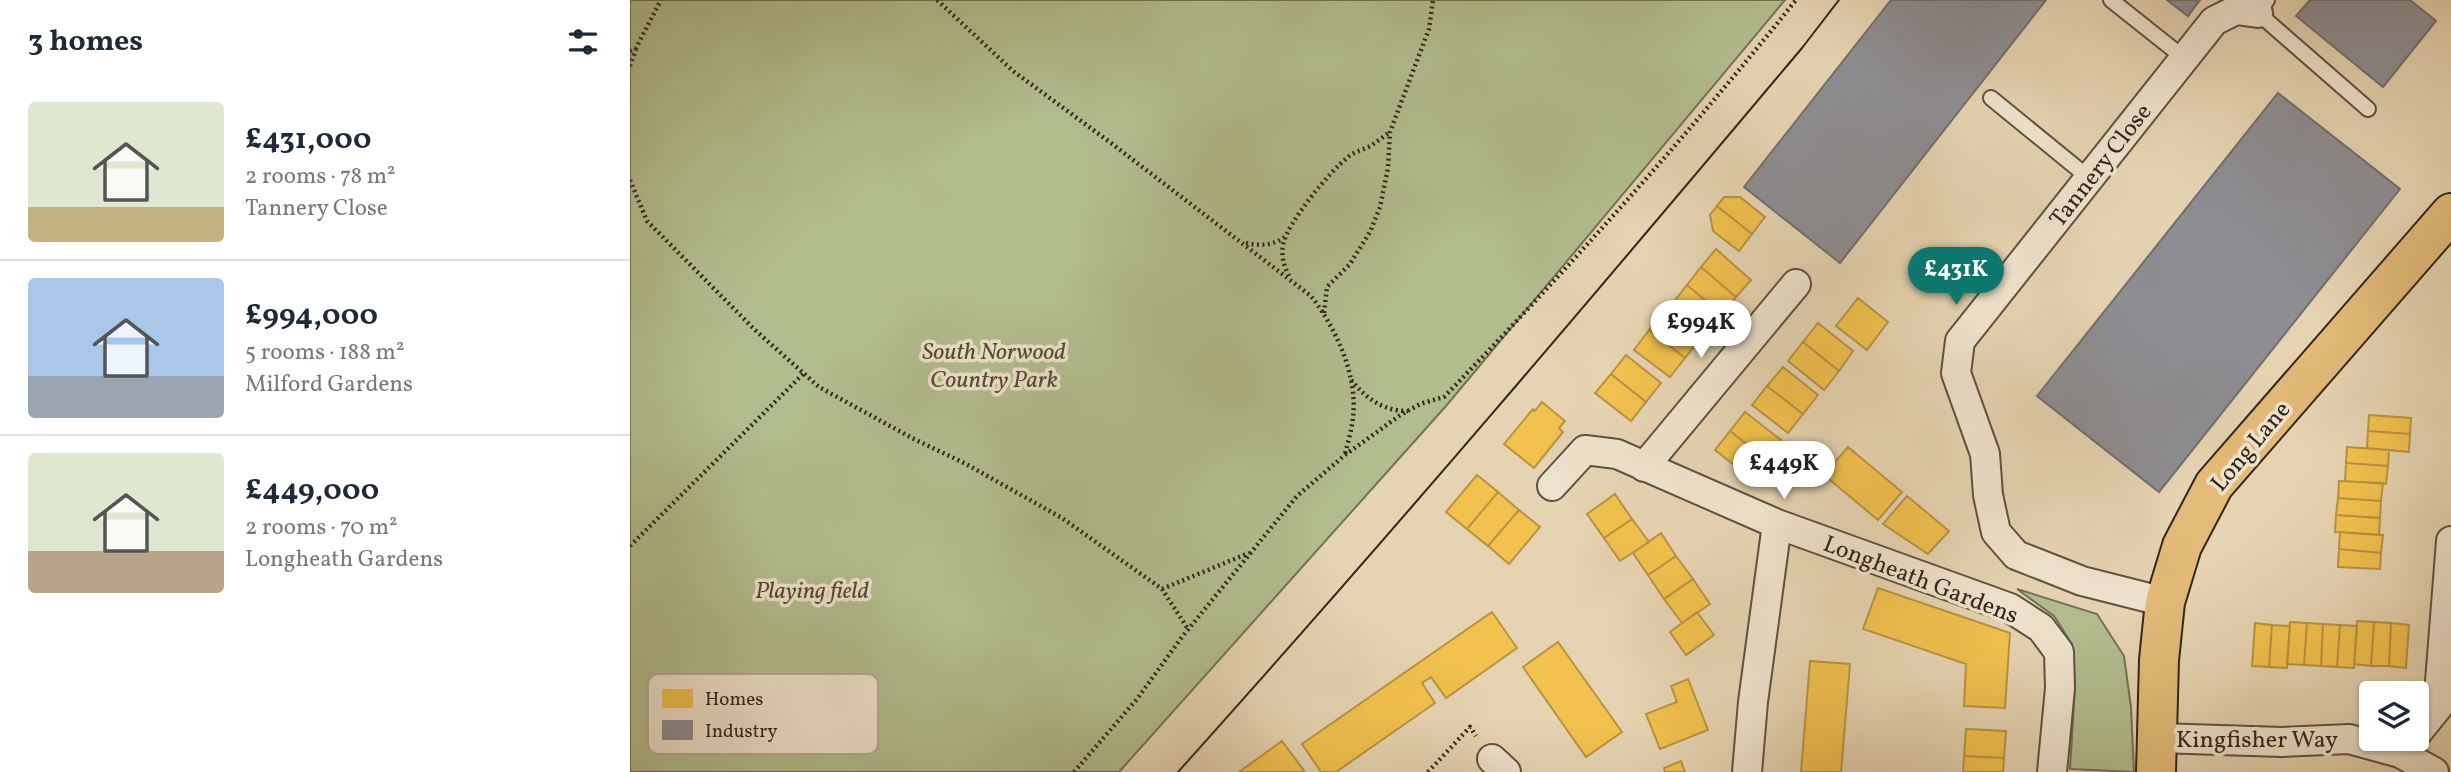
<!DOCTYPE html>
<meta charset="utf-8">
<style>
:root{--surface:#fff;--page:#f2f2f3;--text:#1f2937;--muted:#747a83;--line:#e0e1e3;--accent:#0f766e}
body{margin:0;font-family:Vollkorn,serif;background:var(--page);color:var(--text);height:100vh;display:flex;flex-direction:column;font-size:26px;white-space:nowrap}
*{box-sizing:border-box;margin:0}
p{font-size:23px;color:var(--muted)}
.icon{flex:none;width:38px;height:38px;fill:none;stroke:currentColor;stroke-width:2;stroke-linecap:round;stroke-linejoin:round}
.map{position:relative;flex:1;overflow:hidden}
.side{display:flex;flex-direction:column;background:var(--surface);width:630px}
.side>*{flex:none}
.fabs{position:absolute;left:1729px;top:681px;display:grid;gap:14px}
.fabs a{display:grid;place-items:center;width:70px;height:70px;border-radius:7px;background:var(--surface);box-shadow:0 2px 5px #0004;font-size:35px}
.price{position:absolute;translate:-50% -60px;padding:0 16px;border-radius:24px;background:#fff;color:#222;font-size:23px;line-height:46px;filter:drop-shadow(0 2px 4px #0008)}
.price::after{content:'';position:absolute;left:50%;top:42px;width:21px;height:16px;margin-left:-10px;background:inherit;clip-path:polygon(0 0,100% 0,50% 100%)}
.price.current{background:var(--accent);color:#fff}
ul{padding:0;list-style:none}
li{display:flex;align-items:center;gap:21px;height:175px;padding:0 28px}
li+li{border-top:2px solid var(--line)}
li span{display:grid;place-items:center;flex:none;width:196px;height:140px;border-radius:7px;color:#555}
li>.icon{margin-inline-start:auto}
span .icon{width:84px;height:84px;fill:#fffc;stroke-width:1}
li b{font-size:30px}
h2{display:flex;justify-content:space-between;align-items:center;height:84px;padding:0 28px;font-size:30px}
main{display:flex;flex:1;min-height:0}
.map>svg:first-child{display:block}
.green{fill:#b2bd8e;stroke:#727256;stroke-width:2}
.homes{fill:#f2c14e;stroke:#b89340;stroke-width:2}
.industry{fill:#8d8d92;stroke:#726e6f;stroke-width:2}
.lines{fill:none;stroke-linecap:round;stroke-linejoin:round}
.lane-casing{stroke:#5f5243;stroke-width:18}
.street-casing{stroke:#5f5243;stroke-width:32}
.primary-casing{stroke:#32271e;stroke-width:42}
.path{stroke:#32271e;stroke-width:4.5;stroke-dasharray:2 3.5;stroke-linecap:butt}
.lane{stroke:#efe2cc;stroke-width:14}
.street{stroke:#efe2cc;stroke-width:28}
.primary{stroke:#e3ba78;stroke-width:38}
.tram{stroke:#32271e;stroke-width:2}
.labels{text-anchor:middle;stroke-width:7;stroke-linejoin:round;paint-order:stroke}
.street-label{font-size:24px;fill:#32271e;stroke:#efe2cc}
.park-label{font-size:24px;font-style:italic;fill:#524c3a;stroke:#efe2cc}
.key{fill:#efe2cc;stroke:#b6aa98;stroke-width:2}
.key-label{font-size:19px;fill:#32271e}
</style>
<main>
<section class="side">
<h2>3 homes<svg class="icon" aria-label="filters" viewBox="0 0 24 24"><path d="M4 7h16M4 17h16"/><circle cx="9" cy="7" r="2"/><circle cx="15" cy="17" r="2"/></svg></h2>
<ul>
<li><span style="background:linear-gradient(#dfe7d0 75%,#c2b280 0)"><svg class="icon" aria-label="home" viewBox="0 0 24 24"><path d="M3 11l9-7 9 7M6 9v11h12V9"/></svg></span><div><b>£431,000</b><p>2 rooms · 78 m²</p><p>Tannery Close</p></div></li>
<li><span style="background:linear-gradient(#a9c7e8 70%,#9aa5b1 0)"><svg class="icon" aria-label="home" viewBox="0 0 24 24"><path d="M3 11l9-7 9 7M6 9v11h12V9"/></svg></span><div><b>£994,000</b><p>5 rooms · 188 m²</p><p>Milford Gardens</p></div></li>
<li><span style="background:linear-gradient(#dfe7d0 70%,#b9a48a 0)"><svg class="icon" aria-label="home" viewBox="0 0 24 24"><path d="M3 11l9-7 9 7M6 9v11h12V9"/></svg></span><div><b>£449,000</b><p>2 rooms · 70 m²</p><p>Longheath Gardens</p></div></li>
</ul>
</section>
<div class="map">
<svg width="1821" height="772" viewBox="0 0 1821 772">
<rect width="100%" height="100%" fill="#e6d3b1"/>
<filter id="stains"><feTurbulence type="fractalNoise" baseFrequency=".00286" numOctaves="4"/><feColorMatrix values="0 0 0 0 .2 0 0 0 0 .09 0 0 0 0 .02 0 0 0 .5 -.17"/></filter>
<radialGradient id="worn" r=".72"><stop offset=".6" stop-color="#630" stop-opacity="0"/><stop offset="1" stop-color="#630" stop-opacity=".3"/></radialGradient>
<!-- green -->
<path class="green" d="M0,0H1155L816,406L489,772H0Z
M1387,589L1467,614L1494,656L1501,707L1504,772L1440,769L1445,686L1442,644L1424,616Z"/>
<!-- homes -->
<path class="homes" d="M1094,197H1110L1135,217L1122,234L1087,206Z
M1087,206L1122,234L1109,251L1083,231L1080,215Z
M1086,249L1121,280L1106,297L1071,267Z
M1071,267L1106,297L1092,314L1057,285Z
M1057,285L1092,314L1078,332L1042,304Z
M1228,298L1258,322L1237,350L1206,326Z
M1034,311L1070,339L1055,358L1019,330Z
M1188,323L1223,351L1209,371L1173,342Z
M1019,330L1055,358L1040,377L1004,350Z
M1173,342L1209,371L1194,390L1158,361Z
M996,355L1031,383L1016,402L981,374Z
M1153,367L1188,395L1173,414L1137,386Z
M981,374L1016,402L1001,421L965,393Z
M1137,386L1173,414L1158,433L1122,405Z
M912,402L935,421L929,428L933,432L904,468L874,444L903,409L905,411Z
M1115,412L1151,440L1136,459L1100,431Z
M1739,415L1781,418L1780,434L1738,431Z
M1100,431L1136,459L1121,478L1085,450Z
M1738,431L1780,434L1779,452L1737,448Z
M1218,447L1272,492L1248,520L1194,475Z
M1717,447L1759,450L1758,466L1716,463Z
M1716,463L1758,466L1756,484L1715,481Z
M847,475L868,492L837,529L816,512Z
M1709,481L1753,483L1751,501L1708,498Z
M868,492L889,510L858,546L837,529Z
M985,494L1002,519L974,538L957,514Z
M1277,496L1319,531L1298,554L1253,524Z
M1708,498L1751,501L1750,518L1706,515Z
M889,510L910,527L879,564L858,546Z
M1706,515L1750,518L1749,535L1705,532Z
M1002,519L1019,542L990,561L974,538Z
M1710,532L1753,535L1751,553L1709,549Z
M1031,533L1046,556L1018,575L1003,553Z
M1709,549L1751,553L1750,569L1708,567Z
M1046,556L1063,579L1034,599L1018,575Z
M1063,579L1080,604L1052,623L1034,599Z
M1248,588L1380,633L1375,708L1334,706L1336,664L1233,629Z
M862,612L887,648L816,698L801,677L792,683L805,703L706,772H691L672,744Z
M1067,612L1084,635L1056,655L1040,632Z
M1727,621L1744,622L1741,666L1724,664Z
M1660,622L1677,623L1674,665L1657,664Z
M1744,622L1761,623L1759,666H1741Z
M1625,623L1642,625L1639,667L1622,666Z
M1677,623L1693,624L1691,666L1674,665Z
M1761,623L1779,625L1776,668L1759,666Z
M1693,624L1710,625L1707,667L1691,666Z
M1642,625L1660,626L1657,668L1639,667Z
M1710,625L1727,626L1724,668L1707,667Z
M928,642L992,732L956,757L893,667Z
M1180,661L1220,664L1211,772H1171Z
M1058,679L1078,730L1030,749L1016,714L1047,702L1041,686Z
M1336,729L1376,731L1374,758L1334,756Z
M652,741L675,772H609Z
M1334,756L1374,758L1373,772H1333Z
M1051,761L1055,772H1035L1034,768Z"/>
<!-- industry -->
<path class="industry" d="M1261,0H1416L1210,263L1114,187Z
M1537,0H1570L1558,16Z
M1680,0H1780L1806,21L1753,87L1666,16Z
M1648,93L1770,189L1529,492L1407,396Z"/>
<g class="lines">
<defs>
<path id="lane" d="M1481,0L1554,58
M1637,0L1628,13L1738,109
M1361,98L1459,178"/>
<path id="street" d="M1014,467L1166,284
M922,486L955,450L987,454L1147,524L1123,702L1117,772
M1147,524L1380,608L1411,628L1429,652L1430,688L1422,772
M1535,602L1452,581L1386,555L1366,532L1358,495L1355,454L1326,373L1330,341L1584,21L1606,10L1628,13
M1787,733L1808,707L1821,541
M1528,738L1652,742L1719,739L1770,753L1804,772
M862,759L876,772"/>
<path id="primary" d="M1526,772L1529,660L1535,602L1552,546L1584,485L1821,213"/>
</defs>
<!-- lane casing -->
<use href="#lane" class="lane-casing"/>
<!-- street casing -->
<use href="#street" class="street-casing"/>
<!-- primary casing -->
<use href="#primary" class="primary-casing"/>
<!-- path -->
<path class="path" d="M307,0L383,71L481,143L681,296C706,328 728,376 723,417C722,429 718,442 715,454
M0,51L6,48L31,0
M0,66L6,49
M0,180L17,221L125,330L189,387L282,438L336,464L432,518L532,589L558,629
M616,243C631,246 643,246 656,236
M659,276C654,266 651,257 653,245C657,223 700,171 718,157C725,151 734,150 742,145C748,141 754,136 760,132
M694,313L697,287L720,264L740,232L750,207L758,168L760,132L799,29L803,0
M721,380C737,399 753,411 778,411
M0,546L173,374
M532,589L619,553
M444,772L507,699L552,637L667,496L715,455L769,416L790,404L814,397C937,270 1055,139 1166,0
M798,772L840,727L846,736"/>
<!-- lane -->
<use href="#lane" class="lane"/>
<!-- street -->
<use href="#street" class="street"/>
<!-- primary -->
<use href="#primary" class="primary"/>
<!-- tram -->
<path class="tram" d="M548,772C761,535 967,292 1172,48L1209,0"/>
</g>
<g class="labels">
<!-- street labels -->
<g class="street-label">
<text transform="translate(1470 165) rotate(-52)" y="8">Tannery Close</text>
<text transform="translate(1620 446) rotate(-50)" y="8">Long Lane</text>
<text transform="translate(1291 579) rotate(21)" y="8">Longheath Gardens</text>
<text x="1627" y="747">Kingfisher Way</text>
</g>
<!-- park labels -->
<g class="park-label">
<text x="364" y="359">South Norwood<tspan x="364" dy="28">Country Park</tspan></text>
<text x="182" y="598">Playing field</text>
</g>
</g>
<!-- legend -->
<rect x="18" y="674" width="230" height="80" rx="10" class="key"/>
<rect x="32" y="689" width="31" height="19" fill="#f2c14e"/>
<rect x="32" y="720" width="31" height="20" fill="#8d8d92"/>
<g class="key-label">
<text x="75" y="705">Homes</text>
<text x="75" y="737">Industry</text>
</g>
<rect width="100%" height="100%" filter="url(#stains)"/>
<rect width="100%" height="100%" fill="url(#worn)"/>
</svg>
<div class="fabs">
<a><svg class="icon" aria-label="layers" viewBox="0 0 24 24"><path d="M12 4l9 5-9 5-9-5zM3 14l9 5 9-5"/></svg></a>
</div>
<b class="price current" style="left:1326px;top:307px">£431K</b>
<b class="price" style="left:1071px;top:360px">£994K</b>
<b class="price" style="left:1154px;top:501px">£449K</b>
</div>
</main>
